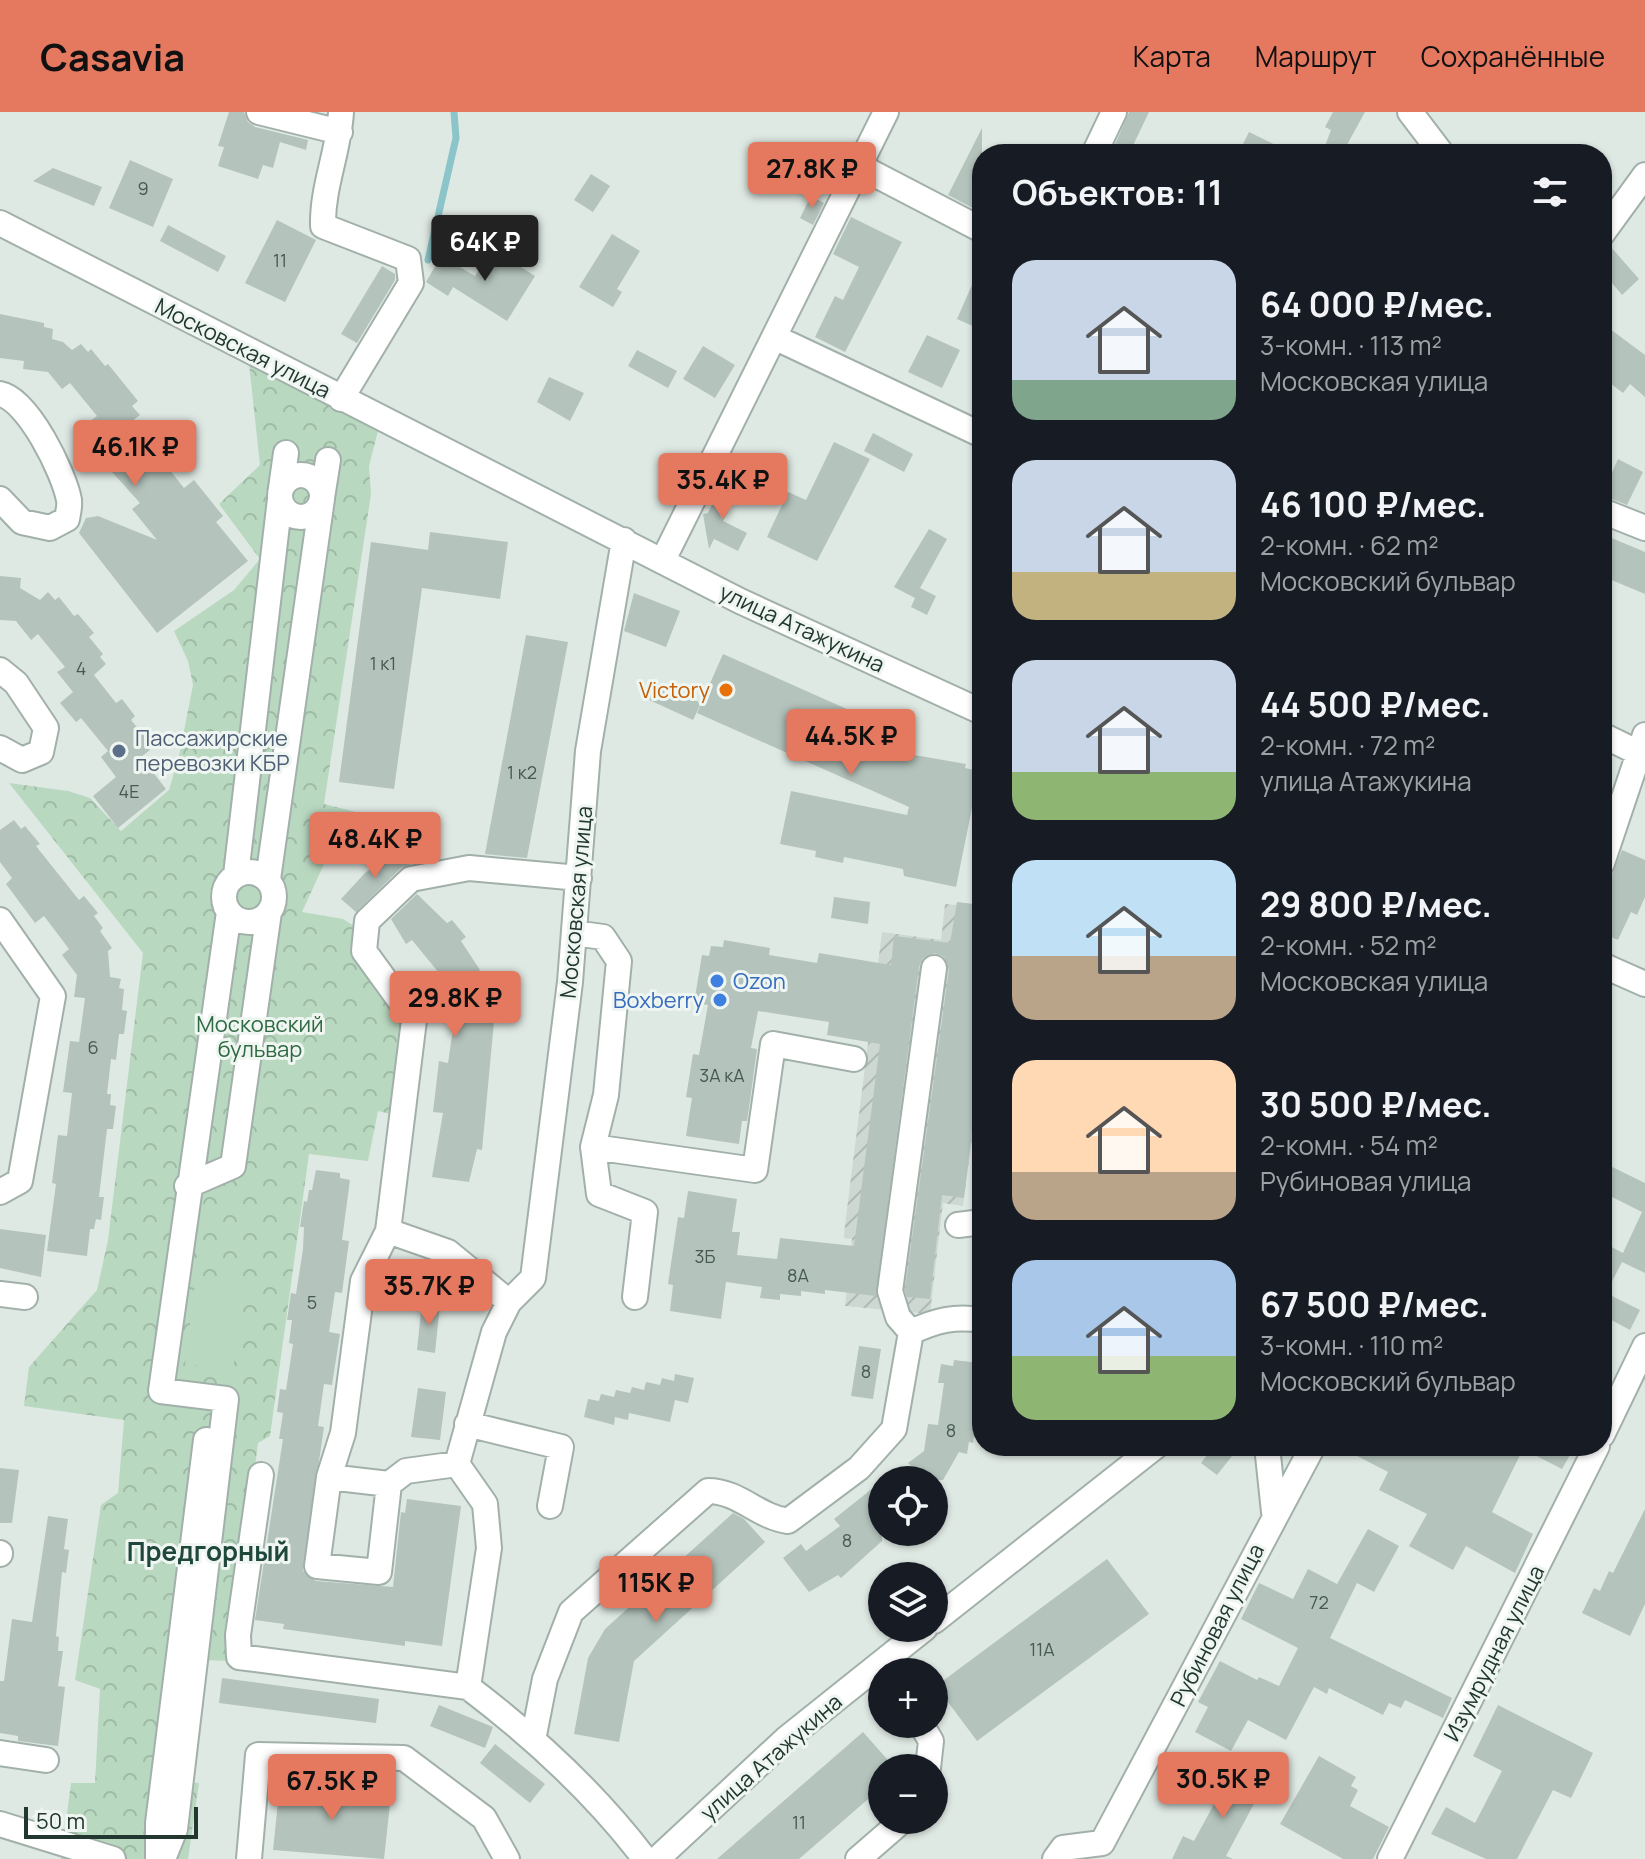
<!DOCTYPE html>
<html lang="ru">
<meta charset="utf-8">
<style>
:root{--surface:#171b24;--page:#20242c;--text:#f1f3f6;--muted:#9ea1a6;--accent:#e57960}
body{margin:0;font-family:Manrope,sans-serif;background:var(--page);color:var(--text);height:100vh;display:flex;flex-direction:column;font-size:30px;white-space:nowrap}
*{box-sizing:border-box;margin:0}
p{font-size:26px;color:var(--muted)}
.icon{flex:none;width:44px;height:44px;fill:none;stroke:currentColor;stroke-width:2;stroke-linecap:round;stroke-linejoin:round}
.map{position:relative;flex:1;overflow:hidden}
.side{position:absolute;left:972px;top:32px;width:640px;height:1312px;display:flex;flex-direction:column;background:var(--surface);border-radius:32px;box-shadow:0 2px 6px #0004}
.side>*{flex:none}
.controls{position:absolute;left:868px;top:1354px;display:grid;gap:16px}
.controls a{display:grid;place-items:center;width:80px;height:80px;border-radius:50%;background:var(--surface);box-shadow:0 2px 6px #0004;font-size:40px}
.scale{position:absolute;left:24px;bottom:20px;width:174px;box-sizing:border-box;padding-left:8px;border:4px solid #213730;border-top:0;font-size:22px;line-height:28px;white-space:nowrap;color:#213730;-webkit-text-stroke:6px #eff6f2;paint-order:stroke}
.price{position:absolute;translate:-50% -68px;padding:0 18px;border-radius:8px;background:var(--accent);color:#111;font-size:26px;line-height:52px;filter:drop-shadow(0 2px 4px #0008)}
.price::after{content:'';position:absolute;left:50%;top:48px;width:24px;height:18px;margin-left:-12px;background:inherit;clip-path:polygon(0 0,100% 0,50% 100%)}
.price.on{background:#222;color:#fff}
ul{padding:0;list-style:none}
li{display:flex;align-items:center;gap:24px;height:200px;padding:0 40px}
li span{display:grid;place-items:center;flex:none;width:224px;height:160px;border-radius:24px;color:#555}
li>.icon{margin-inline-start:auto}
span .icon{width:96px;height:96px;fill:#fffc;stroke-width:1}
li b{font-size:34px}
h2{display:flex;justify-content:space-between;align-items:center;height:96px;padding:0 40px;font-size:34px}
header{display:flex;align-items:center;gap:48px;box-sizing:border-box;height:112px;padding:0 40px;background:var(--accent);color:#111}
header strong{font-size:38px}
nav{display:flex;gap:44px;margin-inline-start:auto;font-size:28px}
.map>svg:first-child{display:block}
.industrial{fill:url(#industrial-furrows)}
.park{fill:url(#park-crowns)}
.pitch{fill:#b9d8c0}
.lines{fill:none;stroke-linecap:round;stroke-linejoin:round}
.stream{stroke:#8bc4c9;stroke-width:7}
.building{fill:#b4c3bc}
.minor-casing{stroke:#a2b0aa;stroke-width:28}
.minor{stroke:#fff;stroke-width:24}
.food-dot{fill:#e8710a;stroke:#eff6f2;stroke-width:3}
.service-dot{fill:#5c6f8a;stroke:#eff6f2;stroke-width:3}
.shop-dot{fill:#3f7fe0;stroke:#eff6f2;stroke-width:3}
.labels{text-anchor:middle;stroke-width:6;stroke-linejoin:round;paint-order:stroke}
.number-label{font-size:18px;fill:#465a53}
.street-label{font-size:22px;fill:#213730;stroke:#eff6f2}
.food-label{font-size:22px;fill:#c56008;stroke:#eff6f2;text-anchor:end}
.service-label{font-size:22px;fill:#4e5e75;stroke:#eff6f2;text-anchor:start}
.shop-label{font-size:22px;fill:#366cbe;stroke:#eff6f2;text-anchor:start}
.park-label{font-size:22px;fill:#306a42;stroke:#eff6f2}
.quarter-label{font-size:26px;font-weight:bold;fill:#20473b;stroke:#eff6f2}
</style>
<header>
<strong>Casavia</strong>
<nav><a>Карта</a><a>Маршрут</a><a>Сохранённые</a></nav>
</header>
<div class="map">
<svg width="1645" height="1747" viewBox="0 0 1645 1747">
<defs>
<pattern id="industrial-furrows" width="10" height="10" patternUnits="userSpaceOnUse" patternTransform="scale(2)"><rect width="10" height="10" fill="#cdd8d2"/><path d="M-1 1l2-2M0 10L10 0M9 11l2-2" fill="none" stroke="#b0bab5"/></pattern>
<pattern id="park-crowns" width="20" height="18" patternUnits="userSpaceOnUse" patternTransform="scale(2)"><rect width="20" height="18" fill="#b9d8c0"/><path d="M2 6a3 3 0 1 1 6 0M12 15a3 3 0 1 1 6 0" fill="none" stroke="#9fbaa5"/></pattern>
</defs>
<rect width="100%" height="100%" fill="#dfe9e3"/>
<!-- industrial -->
<path class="industrial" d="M945,792L982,795V952L963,1094L943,1091L930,1202L845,1194L852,1127L844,1126L845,1113L882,820L941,828Z"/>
<!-- park -->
<path class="park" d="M249,252L379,315L369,354L371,382L324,692L368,703L330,739L302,800L343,807L362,819L417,921L412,1007L378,999L368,1049L309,1042L270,1324L258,1331L230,1549L203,1548L188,1670L199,1671L188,1747H61L71,1671H95L100,1577L75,1568L101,1393L118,1381L124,1308L24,1294L29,1255L97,1178L108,1128L143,841L9,671L68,679L90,686L121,719L169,678L179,644L193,573L188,549L174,519L234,478L260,447L219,392L260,353Z"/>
<!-- pitch -->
<path class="pitch" d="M196,1163L245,1169L233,1259L185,1252Z"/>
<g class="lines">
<!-- stream -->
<path class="stream" d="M428,148L456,26L454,0"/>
</g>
<!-- building -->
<path class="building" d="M229,0H244L248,10L255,15L308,28L306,38L280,30L273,56L263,53L258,67L218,54L224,35L218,34Z
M1129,0H1149L1129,42H1111Z
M1333,0H1365L1342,42H1322L1331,18L1325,15Z
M982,16V101L948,83Z
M1249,20L1294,42H1253L1241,36Z
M130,48L173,67L153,115L109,96Z
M53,56L102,75L94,94L33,69Z
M591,62L610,74L593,100L574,88Z
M811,84L824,91L813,113L800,106Z
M851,105L902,130L845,240L815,225L835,184L843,188L859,155L833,142Z
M277,108L316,128L285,190L245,171Z
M168,113L226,144L218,160L160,129Z
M612,122L640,139L617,177L622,180L613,195L579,175Z
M1610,134L1639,167L1622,183L1602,159V137Z
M492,137L535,164L507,209L453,175L448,184L426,170L441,144L475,164Z
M982,150V218L957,207Z
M382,154L395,162V168L357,231L341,222Z
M0,202L44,211V215L53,217L52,227L63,230L72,238L81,232L88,240L91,237L105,254L108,252L138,289L132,294L140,303L127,313L149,340L153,337L184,376L194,368L223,404L216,410L248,449L157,521L79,421L86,406L98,404L157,428L132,397L140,391L94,340L106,331L89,310L97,304L70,271L62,277L48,260L23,257L24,249L0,246Z
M1602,211L1645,243V285L1630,272L1623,281L1602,265Z
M927,223L960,238L942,276L908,260Z
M703,234L735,253L715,286L683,267Z
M637,238L677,259L668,276L628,254Z
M549,265L584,281L570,309L537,290Z
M873,321L913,342L904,360L864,339Z
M834,330L870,347L817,449L767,425L788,380L806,388Z
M1618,347L1643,360L1627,393L1602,383Z
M722,372L738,381L723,409L747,421L738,439L714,427L709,437L703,402L708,401Z
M929,417L947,427L920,476L936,484L927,503L911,495L915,486L894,475Z
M430,420L508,430L500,487L422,476L394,677L339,670L371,430L428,438Z
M1602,422L1645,440V482L1602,464Z
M0,464L21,466L20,476L40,488L48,480L55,488L59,485L74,504L78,502L94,521L89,525L103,542L100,545L106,552L94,563L116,591L122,587L135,604L131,608L147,627L144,630L150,638L141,645L166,677L118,716L93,684L116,665L101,645L108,639L81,606L76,610L60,591L73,580L57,560L65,555L38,522L31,528L16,509L0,508Z
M634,481L680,499L666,535L624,519Z
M526,523L568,530L527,746L485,742Z
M723,542L905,623L897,640L966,652L965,656L974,658V686L956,775L904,764L903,757L844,745L843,751L815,745L816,739L780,732L791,679L907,703L909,695L697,601Z
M655,570L701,591L693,608L647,587Z
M14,708L21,717L25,714L40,732L36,734L79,788L84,784L98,801L94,804L103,816L100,819L112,836L108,839L110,865L121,867L119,876L124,877L122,898L127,899L124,922H119L116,948L111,947L107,982H111L110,993L116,994L113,1017H107L99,1085H104L101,1108L96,1107L94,1117H90L87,1144L47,1139L56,1072L52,1071L58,1023L67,1024L72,981L63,980L70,929L79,930L85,886L74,885L77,863L62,843L69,837L44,804L35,811L6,772L12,766L0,750V718Z
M400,736L411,752L401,756L356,800L341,787L365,761Z
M1622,738L1645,748V785L1637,803L1631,800L1618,828L1602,821V766L1612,762Z
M417,782L447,811L452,808L466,825L461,829L480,858L472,865L489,898L495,899L482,1038L477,1037L469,1070L432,1065L443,1001L433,1000L439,949L448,951L454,910L443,909L446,886L432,867L439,861L412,828L406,832L391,807Z
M834,785L870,790L868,812L831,806Z
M957,790L982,793V821H977L972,863L982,864V938L964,1086L942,1083L930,1187L907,1185L905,1178L949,858L944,845L935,841L923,846L919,854L876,1184L825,1178V1182L801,1179V1184L780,1182V1188L760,1186L762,1175L726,1170L721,1207L670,1199L673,1173L668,1172L678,1105L684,1106L688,1079L737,1087L732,1120H740L737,1143L777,1147L780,1126L854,1134L880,932L827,923L829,910L758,899L751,936L757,937L748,1003L747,1009H742L739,1032L686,1024L692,986L686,985L693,942L699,943L708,893L694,891L702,843L709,844L711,834L723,835L724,828L770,836L769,843L817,851L819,841L891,853L894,824L950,831Z
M1602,1050L1645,1071V1161L1622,1150L1606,1181L1640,1198L1630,1218L1602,1203V1130L1623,1141L1642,1100L1602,1080Z
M316,1058L340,1061V1066L350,1068L342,1128L349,1129L342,1181L335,1180L329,1220L340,1222L332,1273L324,1272L318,1314L324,1315L303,1459L316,1469L393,1475L401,1400L405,1401L407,1387L461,1394L442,1534L405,1529V1534L283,1517L284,1512L255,1508L283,1327H279L283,1301L277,1300L280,1277L286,1278L293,1232L289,1231L292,1208H287L291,1181L296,1182L303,1137L304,1115H300L304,1089L307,1090L309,1078H312Z
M0,1117L46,1123L41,1165L0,1156Z
M422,1190L440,1192L435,1241L417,1238Z
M859,1234L881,1237L873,1287L851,1284Z
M954,1248L979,1251L976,1271H980L978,1285L982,1286V1298L980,1309L976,1308L973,1331L969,1330L967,1342L959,1340L943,1368H897L913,1356L908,1351L924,1339L928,1312L938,1313L944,1271H938L941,1252L953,1254Z
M675,1262L694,1266L688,1291L675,1288L670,1310L629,1301L628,1308L615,1305L614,1313L584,1305L588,1287L599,1289L601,1282L614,1285L616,1278L630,1281L632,1275L644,1278L646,1270L660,1273L662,1266L674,1269Z
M418,1276L446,1280L440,1328L411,1325Z
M1214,1334H1240L1217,1363L1201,1351Z
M1338,1334H1575L1562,1357L1523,1337L1492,1400L1533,1422L1515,1461L1466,1434L1453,1458L1409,1434L1427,1402L1379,1378L1388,1360Z
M0,1356L19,1358L12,1411H0Z
M873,1376L882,1388V1429L841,1466L838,1463L809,1480L783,1446L801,1432L806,1439L840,1414L834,1407Z
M1645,1397V1492L1630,1524L1582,1501L1594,1476L1600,1479L1609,1459L1613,1461Z
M733,1401L744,1407L765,1430L634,1549L619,1630L574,1622L588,1546L605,1517Z
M48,1404L68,1407L64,1437L69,1438L66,1461L62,1460L56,1524L59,1525L58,1539H63L58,1574L65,1575L58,1634L18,1629V1624L0,1621V1569H4L12,1507L32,1510Z
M1368,1417L1399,1434L1374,1480L1357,1471L1330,1526L1452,1586L1443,1606L1405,1588L1401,1596L1389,1591L1383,1603L1329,1576L1327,1582L1314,1575L1286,1628L1248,1608L1231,1639L1195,1620L1208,1595L1198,1590L1220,1549L1257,1568L1259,1565L1279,1574L1298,1536L1241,1507L1259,1471L1293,1487L1308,1457L1337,1472Z
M1107,1447L1149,1502L977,1629L936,1574Z
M222,1566L379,1587L376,1611L219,1591Z
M439,1593L493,1615L485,1636L430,1614Z
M1498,1593L1593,1641L1571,1686L1553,1678L1517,1747H1486L1431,1722L1446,1695L1475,1711L1502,1659L1473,1644Z
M863,1620L895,1656H882V1675L799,1747H717Z
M495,1632L545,1672L530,1691L480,1651Z
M1319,1644L1356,1665L1351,1674L1358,1678L1350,1694L1389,1715L1373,1747H1343L1280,1712Z
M1233,1657L1264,1673L1226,1744L1233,1747H1172L1183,1724L1194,1729Z
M280,1671L391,1683L384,1747L273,1738Z"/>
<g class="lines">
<defs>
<path id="minor" d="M259,0L340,20
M1410,0L1442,42
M1094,42L1114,0
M859,54L982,118
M0,111L740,489L982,600
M1602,122L1645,63
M774,225L982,323
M0,282C28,287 64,361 69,388C70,394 68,401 67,407L50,416L22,410L0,387
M341,287L411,171L408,147L323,114C322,75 339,39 341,0
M280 384a21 21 0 1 1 42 0a21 21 0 1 1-42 0Z
M281,376L286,341
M322,386L328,348
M1602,399L1645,416
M624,428L588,639L570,870L533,1166L509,1190L494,1220L457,1352L485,1392L489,1436L468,1575C534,1625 595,1681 645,1747
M663,448L886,0
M0,558L16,571L46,616L41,640L22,648L0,636
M1602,623L1639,641
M1602,751L1645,623
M224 785a25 25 0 1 1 50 0a25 25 0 1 1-50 0Z
M236,763L280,387
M268,767L322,387
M0,808L53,884L20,1069L0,1080
M574,821L603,825L619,849L606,983L593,1035L599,1082L645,1100L635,1185
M1602,853L1645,872
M934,856L890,1179L898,1205L911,1220C937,1208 954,1204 982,1208
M593,1035L755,1058L773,932L854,947
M187,1074L233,1054L269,800
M958,1113L982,1110
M388,1119L363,1169L343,1321L329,1365L317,1454L379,1460L389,1372L406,1359L457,1352
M0,1182L25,1185
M509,1190L448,1140L388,1119L414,908L364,839L367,809L411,767L469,756L579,766
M467,1312L561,1335L550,1394
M1602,1323L1645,1234
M1267,1334L1274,1400
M261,1363L238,1523L239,1545L468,1575
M329,1365L389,1372
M0,1441V1442
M934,1509L1156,1334
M921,1612L931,1629L928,1656
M533,1628L545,1567L571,1500L708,1379C739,1379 758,1405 788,1409L859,1356L894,1317L911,1220
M0,1641L46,1648
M0,1712L113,1747
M158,1745V1711L206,1328
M163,1747L175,1717L226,1287L161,1279L229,800
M249,1747L258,1643L404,1646L484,1706L507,1747
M657,1747L786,1627L925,1516
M858,1747L903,1708
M1055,1747L1063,1736L1102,1731L1313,1334
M1390,1747L1597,1334"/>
</defs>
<!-- minor casing -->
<use href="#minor" class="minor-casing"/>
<!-- minor -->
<use href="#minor" class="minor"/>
</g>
<!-- markers -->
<circle class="food-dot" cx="726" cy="578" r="8"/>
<circle class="service-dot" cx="119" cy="639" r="8"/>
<g class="shop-dot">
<circle cx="717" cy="869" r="8"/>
<circle cx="720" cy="888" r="8"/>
</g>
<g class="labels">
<!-- number labels -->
<g class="number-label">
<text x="143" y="83">9</text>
<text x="280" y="155">11</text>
<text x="383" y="558">1 к1</text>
<text x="81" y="563">4</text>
<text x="522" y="667">1 к2</text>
<text x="129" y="686">4Е</text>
<text x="93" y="942">6</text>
<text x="722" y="970">3А кА</text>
<text x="705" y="1151">3Б</text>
<text x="798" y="1170">8А</text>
<text x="312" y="1197">5</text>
<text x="866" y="1266">8</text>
<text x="951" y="1325">8</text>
<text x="847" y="1435">8</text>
<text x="1319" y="1497">72</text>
<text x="1042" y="1544">11А</text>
<text x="799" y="1717">11</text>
</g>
<!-- street labels -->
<g class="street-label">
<text transform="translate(243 236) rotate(27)" y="8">Московская улица</text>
<text transform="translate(802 516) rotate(25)" y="8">улица Атажукина</text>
<text transform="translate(576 790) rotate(-85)" y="8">Московская улица</text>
<text transform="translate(1217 1513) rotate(-63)" y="8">Рубиновая улица</text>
<text transform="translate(1494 1541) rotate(-63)" y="8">Изумрудная улица</text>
<text transform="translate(771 1645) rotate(-41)" y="8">улица Атажукина</text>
</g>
<!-- food labels -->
<g class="food-label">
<text x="710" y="586">Victory</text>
</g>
<!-- service labels -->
<g class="service-label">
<text x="135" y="634">Пассажирские<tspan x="135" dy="25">перевозки КБР</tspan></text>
</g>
<!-- shop labels -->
<g class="shop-label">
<text x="733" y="877">Ozon</text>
<text x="704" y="896" text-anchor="end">Boxberry</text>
</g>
<!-- park labels -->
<g class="park-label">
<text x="260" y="920">Московский<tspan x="260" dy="25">бульвар</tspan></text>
</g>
<!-- quarter labels -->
<g class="quarter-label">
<text x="208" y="1449">Предгорный</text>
</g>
</g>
</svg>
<div class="controls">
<a><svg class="icon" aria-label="locate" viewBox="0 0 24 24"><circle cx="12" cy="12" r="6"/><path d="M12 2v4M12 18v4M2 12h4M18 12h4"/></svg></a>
<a><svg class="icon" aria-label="layers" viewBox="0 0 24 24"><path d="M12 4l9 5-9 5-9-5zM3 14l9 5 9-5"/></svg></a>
<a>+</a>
<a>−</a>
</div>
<div class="scale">50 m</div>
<b class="price" style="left:812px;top:98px">27.8K ₽</b>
<b class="price on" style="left:485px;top:171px">64K ₽</b>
<b class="price" style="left:135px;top:376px">46.1K ₽</b>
<b class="price" style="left:723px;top:409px">35.4K ₽</b>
<b class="price" style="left:851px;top:665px">44.5K ₽</b>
<b class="price" style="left:375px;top:768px">48.4K ₽</b>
<b class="price" style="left:455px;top:927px">29.8K ₽</b>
<b class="price" style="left:429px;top:1215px">35.7K ₽</b>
<b class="price" style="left:656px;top:1512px">115K ₽</b>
<b class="price" style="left:1223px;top:1708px">30.5K ₽</b>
<b class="price" style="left:332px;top:1710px">67.5K ₽</b>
<section class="side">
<h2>Объектов: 11<svg class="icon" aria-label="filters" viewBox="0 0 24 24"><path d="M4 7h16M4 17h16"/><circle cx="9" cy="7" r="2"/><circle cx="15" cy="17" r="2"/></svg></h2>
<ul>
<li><span style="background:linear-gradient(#c9d6e8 75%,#7fa58c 0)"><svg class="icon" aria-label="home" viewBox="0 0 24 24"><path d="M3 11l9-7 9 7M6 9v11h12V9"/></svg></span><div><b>64 000 ₽/мес.</b><p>3-комн. · 113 m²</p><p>Московская улица</p></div></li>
<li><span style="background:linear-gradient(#c9d6e8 70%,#c2b280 0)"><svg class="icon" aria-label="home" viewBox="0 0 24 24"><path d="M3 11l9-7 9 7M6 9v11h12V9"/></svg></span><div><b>46 100 ₽/мес.</b><p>2-комн. · 62 m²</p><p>Московский бульвар</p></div></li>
<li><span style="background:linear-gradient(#c9d6e8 70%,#8fb573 0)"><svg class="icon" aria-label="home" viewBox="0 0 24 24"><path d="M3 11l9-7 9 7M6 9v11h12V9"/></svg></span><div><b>44 500 ₽/мес.</b><p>2-комн. · 72 m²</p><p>улица Атажукина</p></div></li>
<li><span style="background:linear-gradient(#bfe0f5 60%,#b9a48a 0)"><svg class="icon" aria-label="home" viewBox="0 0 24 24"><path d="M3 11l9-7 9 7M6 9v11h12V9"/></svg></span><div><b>29 800 ₽/мес.</b><p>2-комн. · 52 m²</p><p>Московская улица</p></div></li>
<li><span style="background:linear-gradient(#ffd9b3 70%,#b9a48a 0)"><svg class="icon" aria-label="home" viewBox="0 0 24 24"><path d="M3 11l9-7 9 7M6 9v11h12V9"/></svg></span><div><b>30 500 ₽/мес.</b><p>2-комн. · 54 m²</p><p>Рубиновая улица</p></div></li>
<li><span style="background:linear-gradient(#a9c7e8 60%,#8fb573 0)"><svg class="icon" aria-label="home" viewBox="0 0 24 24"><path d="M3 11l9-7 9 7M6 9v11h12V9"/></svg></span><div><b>67 500 ₽/мес.</b><p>3-комн. · 110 m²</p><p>Московский бульвар</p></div></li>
</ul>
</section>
</div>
